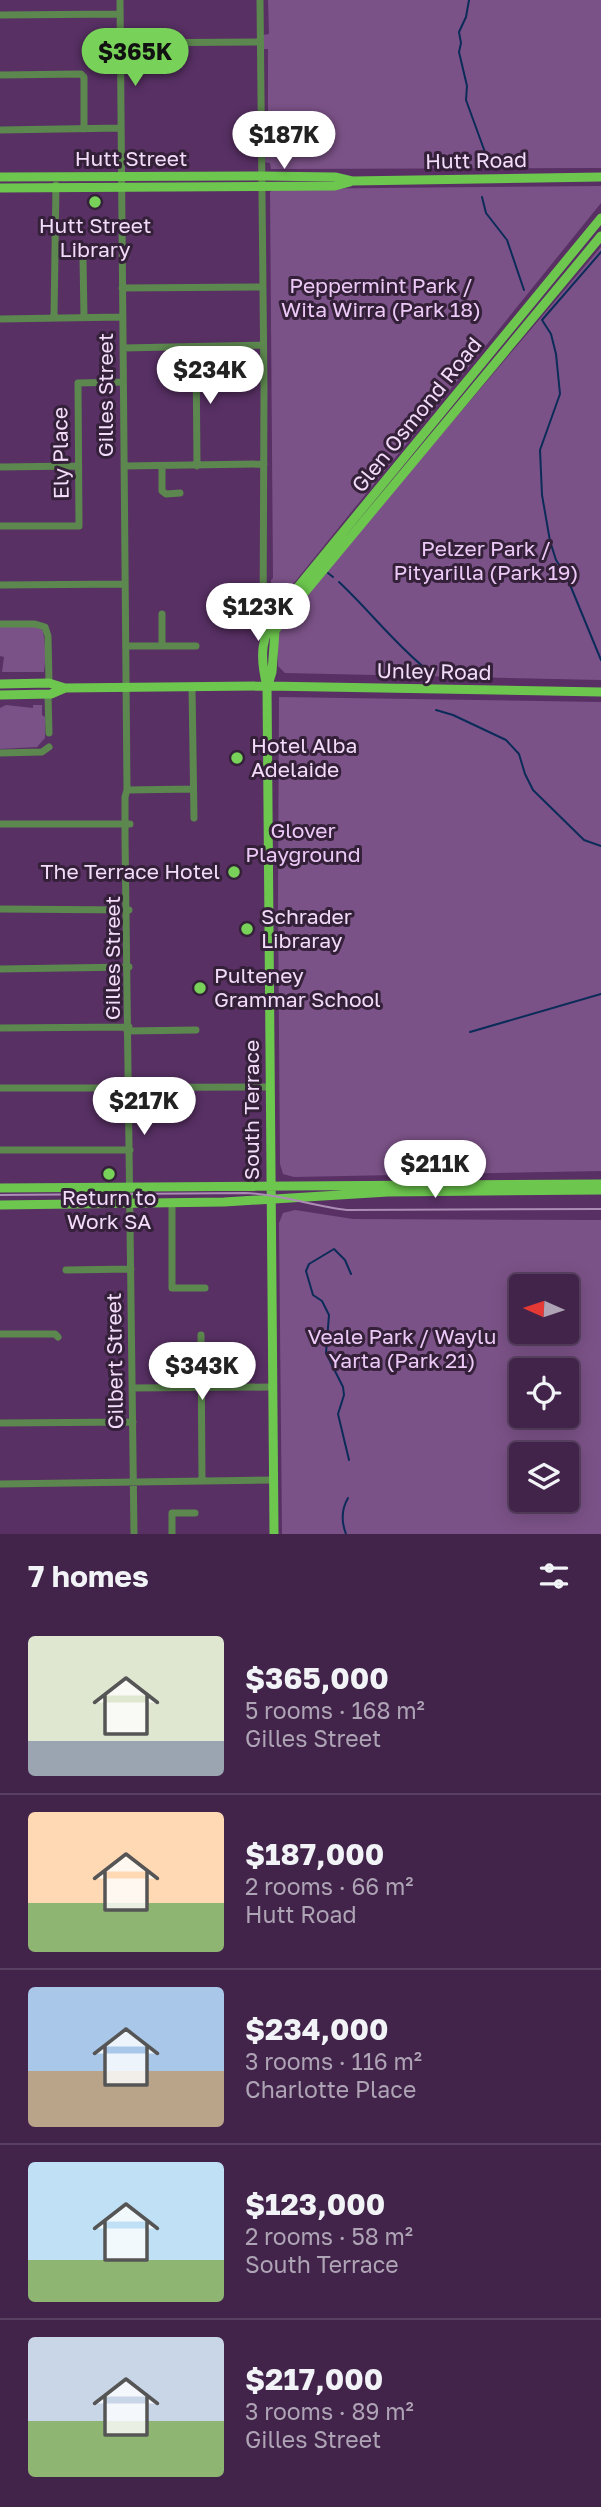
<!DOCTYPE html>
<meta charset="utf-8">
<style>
:root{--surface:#42244b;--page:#492c52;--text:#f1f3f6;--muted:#aea4b5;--line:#5a4163;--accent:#78d259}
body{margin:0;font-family:"Golos Text",sans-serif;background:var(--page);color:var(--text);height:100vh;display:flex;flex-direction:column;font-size:26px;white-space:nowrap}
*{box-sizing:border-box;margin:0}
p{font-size:23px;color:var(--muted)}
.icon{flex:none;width:38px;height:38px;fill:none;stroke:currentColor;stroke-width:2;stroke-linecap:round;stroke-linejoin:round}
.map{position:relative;height:1534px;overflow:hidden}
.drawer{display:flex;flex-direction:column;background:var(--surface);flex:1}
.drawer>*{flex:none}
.needle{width:46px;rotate:273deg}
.tools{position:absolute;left:509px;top:1274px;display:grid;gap:14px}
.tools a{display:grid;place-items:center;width:70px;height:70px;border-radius:7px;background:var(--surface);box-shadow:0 4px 18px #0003,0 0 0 2px var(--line);font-size:35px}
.price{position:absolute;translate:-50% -60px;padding:0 16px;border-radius:24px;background:#fff;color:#222;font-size:23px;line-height:46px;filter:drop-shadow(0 2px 4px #0008)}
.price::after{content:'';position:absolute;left:50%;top:42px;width:21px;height:16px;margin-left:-10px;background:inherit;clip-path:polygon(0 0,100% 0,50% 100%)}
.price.active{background:var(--accent);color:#111}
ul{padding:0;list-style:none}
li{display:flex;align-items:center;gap:21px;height:175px;padding:0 28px}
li+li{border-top:2px solid var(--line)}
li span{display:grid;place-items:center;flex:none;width:196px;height:140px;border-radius:7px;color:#555}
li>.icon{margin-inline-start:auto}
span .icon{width:84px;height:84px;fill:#fffc;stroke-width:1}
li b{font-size:30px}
h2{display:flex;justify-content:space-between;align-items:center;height:84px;padding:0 28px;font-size:30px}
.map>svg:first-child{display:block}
.green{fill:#7b5287;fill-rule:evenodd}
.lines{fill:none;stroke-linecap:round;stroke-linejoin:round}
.stream{stroke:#0b2b59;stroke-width:2}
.minor{stroke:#5c874e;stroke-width:7}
.major{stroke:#6dc74e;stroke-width:9}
.tram{stroke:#ac8db6;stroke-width:2}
.poi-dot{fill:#78d259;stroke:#342139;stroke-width:2.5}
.labels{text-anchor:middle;stroke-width:6;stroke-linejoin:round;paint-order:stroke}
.street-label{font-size:21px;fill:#f3dbfa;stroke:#342139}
.poi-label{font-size:21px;fill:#f3dbfa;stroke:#342139;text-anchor:start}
.park-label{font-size:21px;fill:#edc9f7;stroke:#342139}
</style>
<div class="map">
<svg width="601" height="1534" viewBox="0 0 601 1534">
<rect width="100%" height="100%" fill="#583064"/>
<!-- green -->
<path class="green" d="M268,0H601V168L271,169L270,163L264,162V155L268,146V49H263V35L269,34Z
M601,186V203L277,604L272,599L271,580L273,578L270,192L274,189Z
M601,247V680L285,673L278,666V636L287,616Z
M0,626H34L43,630L46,654L44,672H2L4,657L0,656Z
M279,697L601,702V1171L294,1177L283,1174L280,1164L278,903Z
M6,705L33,708V705H42V715L45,717V738L37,747L0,749V708Z
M295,1210L353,1219L601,1220V1534H282L279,1223L283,1213ZM522,1286H567V1332H522ZM522,1370H567V1416H522ZM522,1454H567V1500H522Z"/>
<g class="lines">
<!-- stream -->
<path class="stream" d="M469,0L466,17L459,32L461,43L459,52L467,86L466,100L486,155
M482,197L486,213L507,240L524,290
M601,252L542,320L551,334L556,354L560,394L540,450L542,495L550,541L556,560L566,575L601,660
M328,573L333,577
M339,582C369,610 394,643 426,669
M436,710L453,715L506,740L519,754L525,774L533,790L584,840L601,846
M470,1032L601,994
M349,1460L338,1414L344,1395L343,1387L326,1353L329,1315L322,1301L313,1295L306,1271L309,1264L334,1249L345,1260L351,1274
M346,1534C341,1521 341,1510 348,1498"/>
<!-- minor -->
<path class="minor" d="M120,0L127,790L125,797V837L134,1534
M260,0L264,387L263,636
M0,15L120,14
M120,43L260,42
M0,75L81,74L84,77V129
M0,130L121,128
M83,259L84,317
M122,288L263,287
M54,317L56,185
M0,319L123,317
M196,347L197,466
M123,348L263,345
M124,466L264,464
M162,466V491L166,494L180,493
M0,467L78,466
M0,526H79L78,383L123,382
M0,585L125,584
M267,589L279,610
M162,614V646
M0,624H35L45,627L48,636L49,683
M126,646H196
M192,687L194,818
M48,694L49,733
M0,753L42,752L49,747
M127,790L193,789
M0,824H130
M0,909L129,910
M0,969L129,967
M0,1028L129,1027
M127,1031L196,1030
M0,1088L270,1087
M0,1150H130
M172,1203V1288H205
M66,1270L131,1269
M0,1334H55L58,1337
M201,1335L202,1481
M132,1388L272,1387
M0,1423L133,1422
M0,1484L273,1480
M172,1534V1513H195"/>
<!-- major -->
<path class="major" d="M0,177L262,176L335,177L352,181L601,177
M0,188L335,186L350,182
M0,684L49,683L65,688
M268,685L272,672L275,631L285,616L601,236
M0,695L51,694L65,688L267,686L601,692
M0,1188L601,1184
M0,1205L224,1202L388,1192L601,1190
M274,1534L267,686C259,655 261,636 279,610L601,218"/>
<!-- tram -->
<path class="tram" d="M0,1195L245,1193C280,1194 313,1206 347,1210L601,1209"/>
</g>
<!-- markers -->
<g class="poi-dot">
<circle cx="95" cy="202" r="7"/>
<circle cx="237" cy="758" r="7"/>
<circle cx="234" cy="872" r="7"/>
<circle cx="247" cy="929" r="7"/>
<circle cx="200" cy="988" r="7"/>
<circle cx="109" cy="1174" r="7"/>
</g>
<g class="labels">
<!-- street labels -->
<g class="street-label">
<text x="131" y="166">Hutt Street</text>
<text transform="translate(476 161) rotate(-1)" y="7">Hutt Road</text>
<text transform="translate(106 395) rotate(-90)" y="7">Gilles Street</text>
<text transform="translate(417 415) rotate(-51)" y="7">Glen Osmond Road</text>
<text transform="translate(61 453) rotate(-91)" y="7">Ely Place</text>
<text transform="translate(434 672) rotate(1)" y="7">Unley Road</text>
<text transform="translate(113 958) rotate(-90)" y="7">Gilles Street</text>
<text transform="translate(252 1110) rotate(-90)" y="7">South Terrace</text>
<text transform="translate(115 1361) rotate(-91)" y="7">Gilbert Street</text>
</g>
<!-- poi labels -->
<g class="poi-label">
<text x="95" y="233" text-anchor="middle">Hutt Street<tspan x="95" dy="24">Library</tspan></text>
<text x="251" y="753">Hotel Alba<tspan x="251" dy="24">Adelaide</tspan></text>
<text x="220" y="879" text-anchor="end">The Terrace Hotel</text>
<text x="261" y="924">Schrader<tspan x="261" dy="24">Libraray</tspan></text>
<text x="214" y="983">Pulteney<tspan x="214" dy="24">Grammar School</tspan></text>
<text x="109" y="1205" text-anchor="middle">Return to<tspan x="109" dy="24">Work SA</tspan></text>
</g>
<!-- park labels -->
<g class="park-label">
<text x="381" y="293">Peppermint Park /<tspan x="381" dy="24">Wita Wirra (Park 18)</tspan></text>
<text x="486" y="556">Pelzer Park /<tspan x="486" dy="24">Pityarilla (Park 19)</tspan></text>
<text x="303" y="838">Glover<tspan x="303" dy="24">Playground</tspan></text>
<text x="402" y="1344">Veale Park / Waylu<tspan x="402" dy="24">Yarta (Park 21)</tspan></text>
</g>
</g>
</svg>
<div class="tools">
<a><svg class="needle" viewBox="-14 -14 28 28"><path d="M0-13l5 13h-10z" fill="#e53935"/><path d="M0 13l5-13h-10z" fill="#aea4b5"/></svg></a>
<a><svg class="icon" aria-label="locate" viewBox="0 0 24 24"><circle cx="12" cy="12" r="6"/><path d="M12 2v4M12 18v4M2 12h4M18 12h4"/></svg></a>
<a><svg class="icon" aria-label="layers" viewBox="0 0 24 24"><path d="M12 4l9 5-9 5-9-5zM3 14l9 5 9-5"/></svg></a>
</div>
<b class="price active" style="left:135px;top:88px">$365K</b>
<b class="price" style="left:284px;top:171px">$187K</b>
<b class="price" style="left:210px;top:406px">$234K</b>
<b class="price" style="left:258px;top:643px">$123K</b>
<b class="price" style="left:144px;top:1137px">$217K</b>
<b class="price" style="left:435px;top:1200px">$211K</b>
<b class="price" style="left:202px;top:1402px">$343K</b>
</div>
<section class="drawer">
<h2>7 homes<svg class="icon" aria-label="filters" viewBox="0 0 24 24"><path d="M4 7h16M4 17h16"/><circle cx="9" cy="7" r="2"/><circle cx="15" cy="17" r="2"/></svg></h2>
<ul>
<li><span style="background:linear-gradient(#dfe7d0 75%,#9aa5b1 0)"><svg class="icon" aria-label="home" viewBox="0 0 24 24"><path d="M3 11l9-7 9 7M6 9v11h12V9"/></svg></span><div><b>$365,000</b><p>5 rooms · 168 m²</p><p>Gilles Street</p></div></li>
<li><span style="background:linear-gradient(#ffd9b3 65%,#8fb573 0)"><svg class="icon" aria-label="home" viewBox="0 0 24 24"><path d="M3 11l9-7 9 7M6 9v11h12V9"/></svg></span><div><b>$187,000</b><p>2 rooms · 66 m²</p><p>Hutt Road</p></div></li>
<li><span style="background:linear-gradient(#a9c7e8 60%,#b9a48a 0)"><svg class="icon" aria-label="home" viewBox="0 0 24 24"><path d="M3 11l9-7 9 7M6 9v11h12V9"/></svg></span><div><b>$234,000</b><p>3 rooms · 116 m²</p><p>Charlotte Place</p></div></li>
<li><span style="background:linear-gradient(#bfe0f5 70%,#8fb573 0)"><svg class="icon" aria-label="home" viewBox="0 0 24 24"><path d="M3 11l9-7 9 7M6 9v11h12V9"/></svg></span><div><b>$123,000</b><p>2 rooms · 58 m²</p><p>South Terrace</p></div></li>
<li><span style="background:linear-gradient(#c9d6e8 60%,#8fb573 0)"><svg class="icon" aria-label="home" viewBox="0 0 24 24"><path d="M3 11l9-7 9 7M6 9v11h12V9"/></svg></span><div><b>$217,000</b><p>3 rooms · 89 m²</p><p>Gilles Street</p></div></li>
</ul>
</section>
